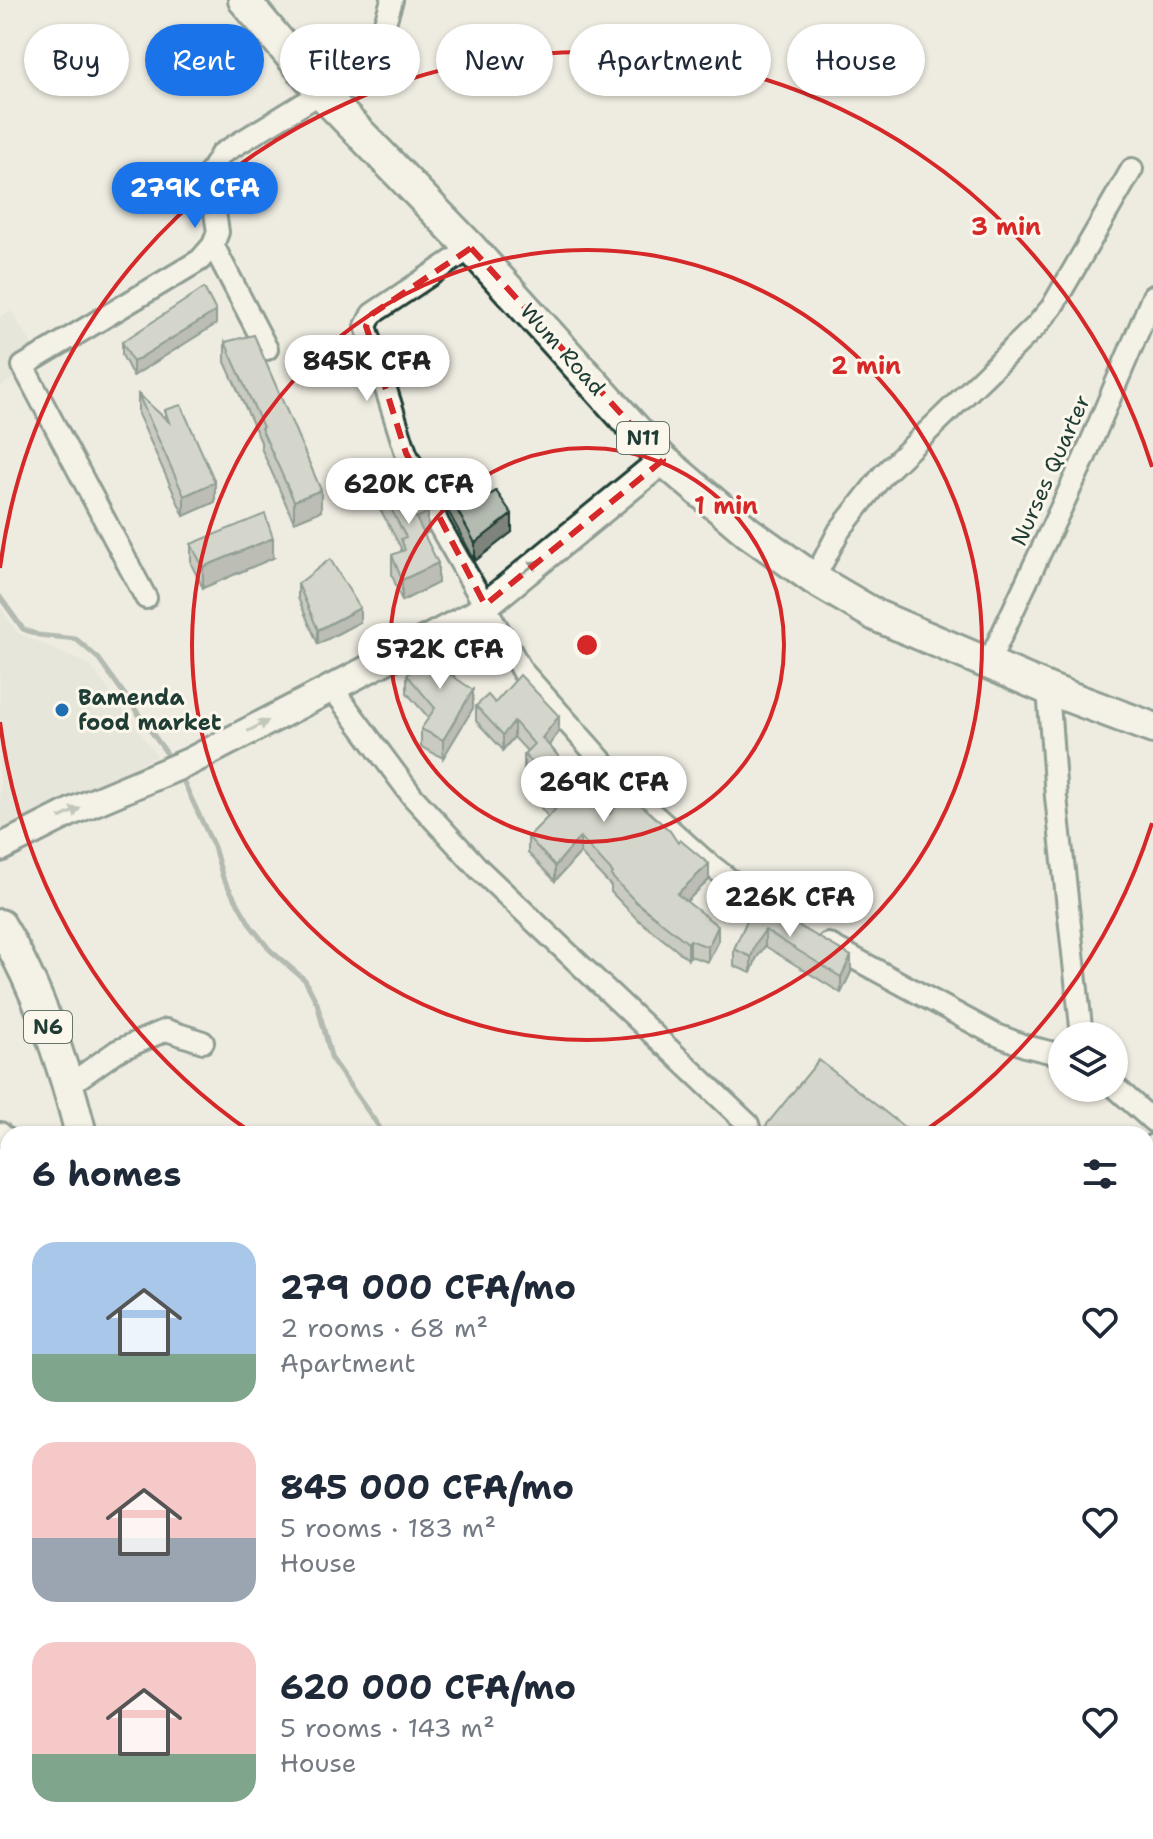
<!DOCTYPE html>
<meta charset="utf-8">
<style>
:root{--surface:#fff;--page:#f2f2f3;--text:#1f2937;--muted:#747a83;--accent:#1a73e8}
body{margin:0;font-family:"Shantell Sans",sans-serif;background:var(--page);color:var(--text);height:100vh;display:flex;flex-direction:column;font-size:30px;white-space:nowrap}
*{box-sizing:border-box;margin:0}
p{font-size:26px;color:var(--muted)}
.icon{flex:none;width:44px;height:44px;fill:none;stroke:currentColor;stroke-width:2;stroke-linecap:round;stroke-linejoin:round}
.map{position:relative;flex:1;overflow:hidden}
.drawer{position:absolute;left:0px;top:1126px;width:1154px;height:714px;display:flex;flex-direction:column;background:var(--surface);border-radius:24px 24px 0 0;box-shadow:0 2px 6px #0004}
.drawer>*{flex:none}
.guide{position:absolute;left:24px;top:24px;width:1106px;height:72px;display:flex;gap:16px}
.buttons{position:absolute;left:1048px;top:1022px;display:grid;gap:16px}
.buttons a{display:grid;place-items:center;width:80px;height:80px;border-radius:50%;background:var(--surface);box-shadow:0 2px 6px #0004;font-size:40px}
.price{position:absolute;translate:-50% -68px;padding:0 18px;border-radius:28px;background:#fff;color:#222;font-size:26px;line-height:52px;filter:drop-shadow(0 2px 4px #0008)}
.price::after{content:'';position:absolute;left:50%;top:48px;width:24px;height:18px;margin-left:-12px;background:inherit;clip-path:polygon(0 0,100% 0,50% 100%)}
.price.selected{background:var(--accent);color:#fff}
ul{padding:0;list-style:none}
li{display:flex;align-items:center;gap:24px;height:200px;padding:0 32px}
li span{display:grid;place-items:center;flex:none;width:224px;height:160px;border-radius:24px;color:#555}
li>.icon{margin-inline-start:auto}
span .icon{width:96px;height:96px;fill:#fffc;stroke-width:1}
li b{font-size:34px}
h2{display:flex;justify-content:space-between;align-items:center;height:96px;padding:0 32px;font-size:34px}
.tag{padding:0 28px;border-radius:36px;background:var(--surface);box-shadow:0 2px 6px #0004;font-size:28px;line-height:72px}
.tag.selected{background:var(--accent);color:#fff}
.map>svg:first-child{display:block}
.built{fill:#ddddd2}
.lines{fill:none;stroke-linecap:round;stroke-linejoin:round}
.stream{stroke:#6c7d74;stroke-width:5}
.minor-casing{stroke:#1f3d34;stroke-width:26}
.major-casing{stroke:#1f3d34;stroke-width:32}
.highway-casing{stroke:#1f3d34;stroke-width:36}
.minor{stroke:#fbf7ec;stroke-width:20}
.major{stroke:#fbf7ec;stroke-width:26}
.highway{stroke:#fbf7ec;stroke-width:30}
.wall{fill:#9ba197;stroke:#1f3d34;stroke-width:2}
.shaded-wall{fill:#7e837b;stroke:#1f3d34;stroke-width:2}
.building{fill:#b4bbb0;stroke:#1f3d34;stroke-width:2}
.oneway{fill:#8d9a90}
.marked{fill:none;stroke:#d62828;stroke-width:6;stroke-dasharray:16 10;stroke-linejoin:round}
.ring{fill:none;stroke:#d62828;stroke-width:4}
.poi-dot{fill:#1f6fb2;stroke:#fbf7ec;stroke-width:3}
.labels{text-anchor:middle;stroke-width:6;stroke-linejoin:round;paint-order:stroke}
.shield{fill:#fbf7ec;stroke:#61756b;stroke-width:2}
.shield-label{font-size:20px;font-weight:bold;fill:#1f3d34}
.street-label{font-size:22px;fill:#1f3d34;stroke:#fbf7ec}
.poi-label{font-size:22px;font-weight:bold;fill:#1f3d34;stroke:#fbf7ec;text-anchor:start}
.centre{fill:#d62828;stroke:#fbf7ec;stroke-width:4}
.ring-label{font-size:24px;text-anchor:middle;font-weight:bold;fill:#d62828;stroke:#fbf7ec;stroke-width:6;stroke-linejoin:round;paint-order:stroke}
</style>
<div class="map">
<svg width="1153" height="1839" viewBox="0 0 1153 1839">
<rect width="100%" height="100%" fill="#eeece1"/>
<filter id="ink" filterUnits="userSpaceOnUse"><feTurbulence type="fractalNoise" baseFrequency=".0125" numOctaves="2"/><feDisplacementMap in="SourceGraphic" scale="16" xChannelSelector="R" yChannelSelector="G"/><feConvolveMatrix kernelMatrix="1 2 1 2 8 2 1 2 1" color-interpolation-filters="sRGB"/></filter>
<g filter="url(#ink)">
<!-- built -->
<path class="built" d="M11,311L42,360L0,387V317Z
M0,607L18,633L90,665L157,756L0,831Z"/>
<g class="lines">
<!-- stream -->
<path class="stream" d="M0,597L23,629L38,635L76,639L99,659L173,762
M180,774L214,847L223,878L251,926L270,950L305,980L317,1003L332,1060L384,1134
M1077,1832L1083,1839"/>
<defs>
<path id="minor" d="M328,100L363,68L376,52L392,0
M213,245L267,349
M471,248L372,314L366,326L406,453L439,525L522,671L634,797L704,860L766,908L783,918
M814,579L839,531L883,475L1036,326L1052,307L1132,169
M146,598L23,366L200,260L213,245L218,232L209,174L221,154L321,93
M988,664L1084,459L1153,296
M332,688L413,797L480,870L748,1124L751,1134
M1048,689L1056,797L1082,1036
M828,944L992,1033L1025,1046L1062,1055
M69,1085L117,1051L166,1030L203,1042
M1114,1086L1153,1121
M0,1133L8,1140
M1146,1155L1153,1145
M0,1291L8,1284
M1146,1419L1153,1413
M1146,1536L1153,1545
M0,1633L8,1638
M218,1832L229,1839
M671,1832L678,1839
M910,1832L916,1839
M350,1839L358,1832
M733,1839L739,1832"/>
<path id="major" d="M0,848L73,811L189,762L475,614L663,460"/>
<path id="highway" d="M244,0L328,100L471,248L663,460L748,532L814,579L877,616L1048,689L1153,728
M0,925C39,989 63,1062 81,1134
M0,1705L8,1689"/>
</defs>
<!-- minor casing -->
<use href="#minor" class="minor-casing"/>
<!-- major casing -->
<use href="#major" class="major-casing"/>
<!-- highway casing -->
<use href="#highway" class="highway-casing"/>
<!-- minor -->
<use href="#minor" class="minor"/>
<!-- major -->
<use href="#major" class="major"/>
<!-- highway -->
<use href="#highway" class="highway"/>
</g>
<!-- wall -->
<path class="wall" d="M216,324L133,376L122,355V342Z
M225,342L321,511L294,522L261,448V442L225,362Z
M138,394L165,419V410L215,502L184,516L138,414Z
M440,478L478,503L512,532L475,561L440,496Z
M379,486L428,532L424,535L438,583L402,601L392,575V555L401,552V548L379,507Z
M191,544L273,558L203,588L191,564Z
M298,584L360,622L318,644L298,598Z
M407,675L454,676L473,708L443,758L421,747V729L429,718L407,693Z
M495,703L559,732L549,745L610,814L678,843L709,880L686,902L718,942L708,962L690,956L688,959L636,918L611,892V886L580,853L555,881L528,853V837L548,817L530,794L531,778L524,770V754L527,751L514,737L503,750L476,721V706Z
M756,901L851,972L841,993L765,946L756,959L751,973L734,966V949Z
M1153,1353V1371L1151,1367V1354Z
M1153,1446V1472V1464L1151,1462V1447Z
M1153,1486V1523L1146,1516V1493Z
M128,1832H158L155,1839H143Z
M605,1832H659V1837L657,1839H612Z
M688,1832H720L713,1839H690Z
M835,1832H864L857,1839H842Z"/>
<!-- shaded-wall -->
<path class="shaded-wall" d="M216,311V324L133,376V362Z
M215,482V502L184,516V496Z
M321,490V511L294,522V501Z
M428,512V532L416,539V518Z
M512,514V532L475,561V543Z
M273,538V558L203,588V567Z
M438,563V583L402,601V580Z
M360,608V622L318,644V630Z
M454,661V679L444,670Z
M473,690V708L443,758V740Z
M559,716V732L542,754V738Z
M514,721V737L503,750V735Z
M580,837V853L555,881V866Z
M709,864V880L677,910V894Z
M718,926V942L708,962V947Z
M765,930V946L756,959L751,973V957L756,943Z
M690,940V956L688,959V943Z
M851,956V972L841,993V977Z
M153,1832H158L155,1839H153Z
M647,1832H659V1837L657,1839H640Z
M702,1832H720L713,1839H699V1835Z
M813,1832H831L824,1839H806Z
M850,1832H864L857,1839H850Z"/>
<!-- building -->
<path class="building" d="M204,288L216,311L133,362L122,342Z
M254,335L321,490L294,501L261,428L263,427L225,342Z
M138,394L169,422L165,410L181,405L215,482L184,496Z
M460,469L478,503L496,491L512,514L475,543L440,478Z
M409,473L428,512L416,518L438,563L402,580L392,555L405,550L401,539L406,537L379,486Z
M265,514L273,538L203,567L191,544Z
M330,559L360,608L318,630L298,584Z
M435,645L454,661L444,670L473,690L443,740L421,729L435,708L407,675Z
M520,675L559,716L542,738L610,814L627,792L670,831L678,843L680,840L709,864L677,894L718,926L708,947L690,940L688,943L636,902L611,876L613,873L580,837L555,866L528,837L555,810L530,778L539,771L524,754L534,744L514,721L503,735L476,706L488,695L495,703Z
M756,901L851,956L841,977L765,930L756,943L751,957L734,949Z
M819,1060L913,1134H759Z
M1153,1486V1509L1146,1501V1493Z
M623,1832H647L640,1839H630Z
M776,1832H813L806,1839H768Z"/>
<!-- one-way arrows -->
<defs><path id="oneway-solid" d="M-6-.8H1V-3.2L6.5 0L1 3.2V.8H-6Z" transform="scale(2)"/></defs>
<g class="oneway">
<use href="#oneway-solid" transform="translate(530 568) rotate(-39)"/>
<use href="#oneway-solid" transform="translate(258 726) rotate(-27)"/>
<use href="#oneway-solid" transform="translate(70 813) rotate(-25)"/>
</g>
</g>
<!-- marked area -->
<path d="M0 0H1153V1839H0ZM471,248L663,460L485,605L406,453L366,326L372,314Z" fill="#eeece1" fill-opacity=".55" fill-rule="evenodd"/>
<path class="marked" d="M471,248L663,460L485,605L406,453L366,326L372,314Z"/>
<!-- distance rings -->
<g class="ring">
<circle cx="587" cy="645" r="197"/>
<circle cx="587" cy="645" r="395"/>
<path d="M1152 823A592 592 0 0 1 922 1133M252 1133A592 592 0 0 1 0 722M0 568A592 592 0 0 1 1152 467"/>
</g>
<!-- markers -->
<circle class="poi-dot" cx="62" cy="710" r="8"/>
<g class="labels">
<!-- shield labels -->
<g class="shield">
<rect x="617" y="422" width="52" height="32" rx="6"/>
<rect x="24" y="1011" width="48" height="32" rx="6"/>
</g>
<g class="shield-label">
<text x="643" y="445">N11</text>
<text x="48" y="1034">N6</text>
</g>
<!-- street labels -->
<g class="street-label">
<text transform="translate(563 349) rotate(48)" y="8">Wum Road</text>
<text transform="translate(1050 470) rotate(-66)" y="8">Nurses Quarter</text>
</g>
<!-- poi labels -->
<g class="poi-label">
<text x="78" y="705">Bamenda<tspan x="78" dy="25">food market</tspan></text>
</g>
</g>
<circle cx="587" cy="645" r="12" class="centre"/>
<g class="ring-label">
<text x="1006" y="235">3 min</text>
<text x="866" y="374">2 min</text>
<text x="726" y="514">1 min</text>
</g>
</svg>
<div class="buttons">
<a><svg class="icon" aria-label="layers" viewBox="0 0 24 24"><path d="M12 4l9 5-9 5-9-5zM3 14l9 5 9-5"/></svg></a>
</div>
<b class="price selected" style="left:195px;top:230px">279K CFA</b>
<b class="price" style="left:367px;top:403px">845K CFA</b>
<b class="price" style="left:409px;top:526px">620K CFA</b>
<b class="price" style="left:440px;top:691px">572K CFA</b>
<b class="price" style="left:604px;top:824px">269K CFA</b>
<b class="price" style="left:790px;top:939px">226K CFA</b>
<div class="guide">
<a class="tag">Buy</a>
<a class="tag selected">Rent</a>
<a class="tag">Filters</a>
<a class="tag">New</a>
<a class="tag">Apartment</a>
<a class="tag">House</a>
</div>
<section class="drawer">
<h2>6 homes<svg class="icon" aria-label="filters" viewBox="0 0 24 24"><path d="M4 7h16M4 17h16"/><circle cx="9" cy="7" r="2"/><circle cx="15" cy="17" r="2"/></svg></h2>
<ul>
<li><span style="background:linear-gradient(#a9c7e8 70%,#7fa58c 0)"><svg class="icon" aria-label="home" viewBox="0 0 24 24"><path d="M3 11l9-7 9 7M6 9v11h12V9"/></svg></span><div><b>279 000 CFA/mo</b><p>2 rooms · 68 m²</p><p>Apartment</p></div><svg class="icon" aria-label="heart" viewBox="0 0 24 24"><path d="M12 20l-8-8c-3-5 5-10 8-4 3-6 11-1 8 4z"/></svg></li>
<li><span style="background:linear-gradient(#f6c9c9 60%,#9aa5b1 0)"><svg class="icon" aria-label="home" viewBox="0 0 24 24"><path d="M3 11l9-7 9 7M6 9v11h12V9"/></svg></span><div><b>845 000 CFA/mo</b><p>5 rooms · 183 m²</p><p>House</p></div><svg class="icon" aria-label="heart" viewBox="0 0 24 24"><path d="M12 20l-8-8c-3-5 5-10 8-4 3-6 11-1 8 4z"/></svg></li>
<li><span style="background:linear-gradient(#f6c9c9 70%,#7fa58c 0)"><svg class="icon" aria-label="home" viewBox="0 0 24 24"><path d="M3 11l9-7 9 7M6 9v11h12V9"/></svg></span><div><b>620 000 CFA/mo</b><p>5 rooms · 143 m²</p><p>House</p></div><svg class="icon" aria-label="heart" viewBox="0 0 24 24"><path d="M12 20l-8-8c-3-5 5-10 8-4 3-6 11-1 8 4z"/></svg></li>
</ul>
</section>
</div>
